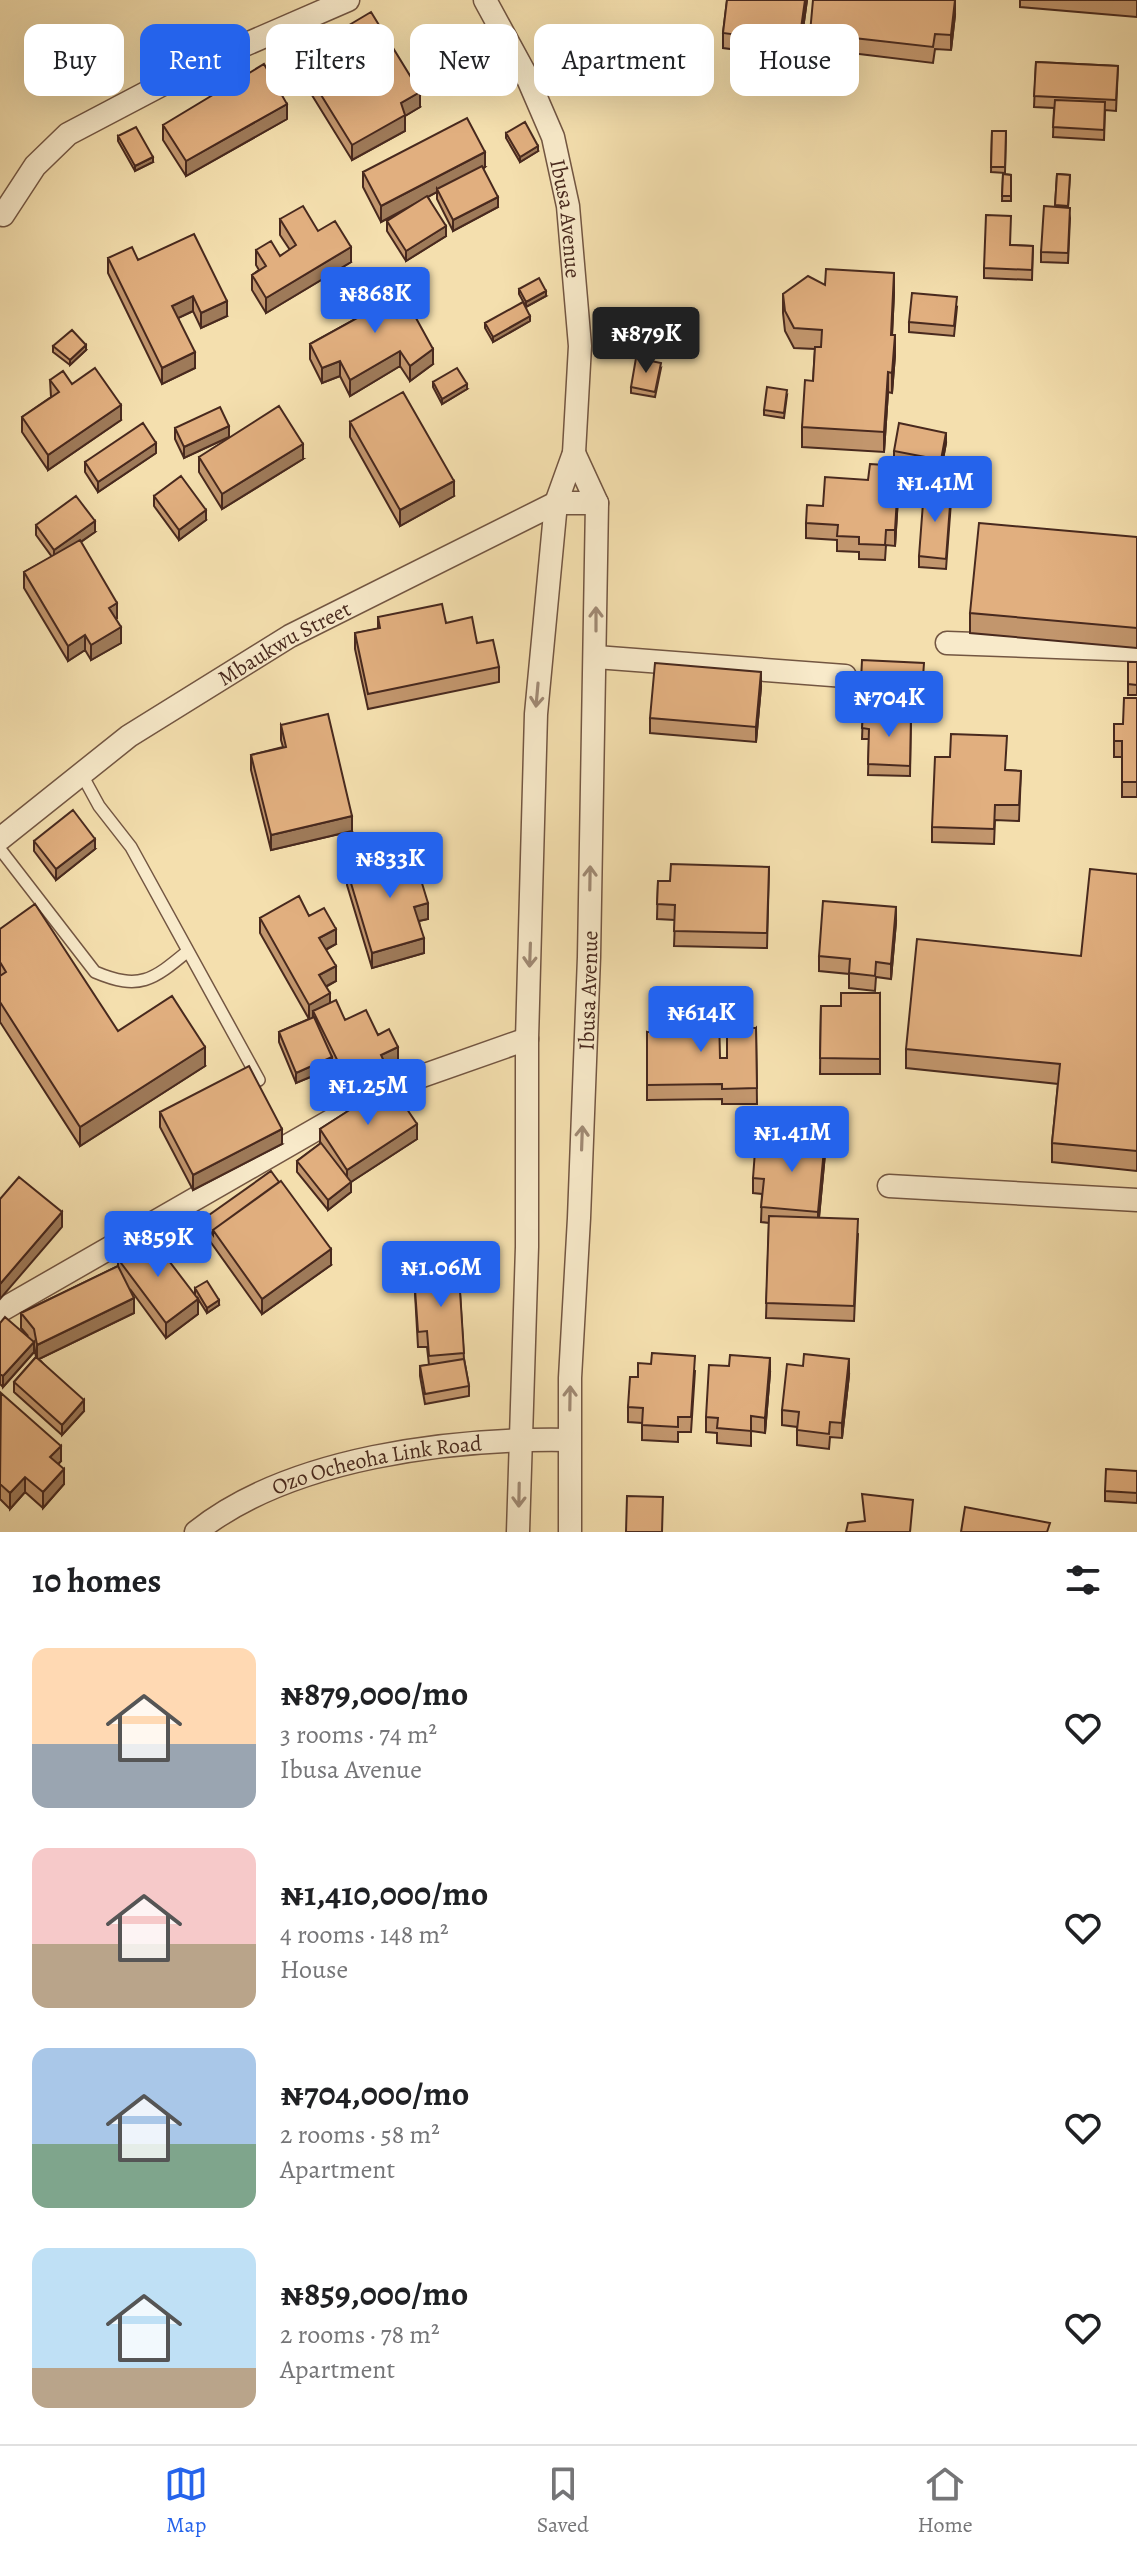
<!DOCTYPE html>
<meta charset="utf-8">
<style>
:root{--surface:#fff;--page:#f2f2f2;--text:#202124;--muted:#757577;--line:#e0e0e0;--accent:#2563eb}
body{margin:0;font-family:Alegreya,serif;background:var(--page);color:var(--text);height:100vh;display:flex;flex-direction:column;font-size:30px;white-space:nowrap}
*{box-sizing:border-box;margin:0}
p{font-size:26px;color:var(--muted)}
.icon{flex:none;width:44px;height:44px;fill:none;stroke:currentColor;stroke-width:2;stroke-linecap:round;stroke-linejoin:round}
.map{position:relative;height:1532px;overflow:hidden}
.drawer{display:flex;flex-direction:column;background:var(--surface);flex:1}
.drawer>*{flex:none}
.top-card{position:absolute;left:24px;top:24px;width:1090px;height:72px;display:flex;gap:16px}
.price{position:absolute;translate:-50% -68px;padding:0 18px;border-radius:8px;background:var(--accent);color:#fff;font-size:26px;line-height:52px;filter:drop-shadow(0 2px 4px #0008)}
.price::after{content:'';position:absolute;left:50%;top:48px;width:24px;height:18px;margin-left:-12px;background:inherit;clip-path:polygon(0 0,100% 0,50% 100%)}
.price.selected{background:#222;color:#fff}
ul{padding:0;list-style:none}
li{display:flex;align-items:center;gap:24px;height:200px;padding:0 32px}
li span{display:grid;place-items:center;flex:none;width:224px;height:160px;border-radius:16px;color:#555}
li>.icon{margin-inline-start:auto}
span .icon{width:96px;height:96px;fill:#fffc;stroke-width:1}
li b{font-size:34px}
h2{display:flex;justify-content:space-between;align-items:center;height:96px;padding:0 32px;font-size:34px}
.chip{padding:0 28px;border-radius:16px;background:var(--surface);box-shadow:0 8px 32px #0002;font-size:28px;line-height:72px}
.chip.selected{background:var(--accent);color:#fff}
.tabs{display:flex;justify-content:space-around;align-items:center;height:112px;border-top:2px solid var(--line);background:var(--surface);font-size:22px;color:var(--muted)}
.tabs a{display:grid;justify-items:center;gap:4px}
.tabs .selected{color:var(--accent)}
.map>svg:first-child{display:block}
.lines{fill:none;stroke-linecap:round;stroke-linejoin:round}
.lane-casing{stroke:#735642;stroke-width:14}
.street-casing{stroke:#735642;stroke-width:25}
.lane{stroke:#f8eaca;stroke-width:11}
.street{stroke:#f8eaca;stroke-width:22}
.wall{fill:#c2966d;stroke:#48291e;stroke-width:2}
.shaded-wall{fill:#9e7a59;stroke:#48291e;stroke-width:2}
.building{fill:#e1af7f;stroke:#48291e;stroke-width:2}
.oneway{stroke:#a08a74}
.labels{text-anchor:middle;stroke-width:6;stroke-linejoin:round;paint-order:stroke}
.street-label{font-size:22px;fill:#48291e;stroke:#f8eaca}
</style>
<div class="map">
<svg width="1137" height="1532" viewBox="0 0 1137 1532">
<rect width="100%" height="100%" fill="#f4dfae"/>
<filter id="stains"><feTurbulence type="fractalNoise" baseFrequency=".0025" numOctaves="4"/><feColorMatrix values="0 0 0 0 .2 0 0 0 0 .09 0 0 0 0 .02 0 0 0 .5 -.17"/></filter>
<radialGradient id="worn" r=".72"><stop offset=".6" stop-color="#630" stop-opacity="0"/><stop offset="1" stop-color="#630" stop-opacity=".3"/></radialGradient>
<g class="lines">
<defs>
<path id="lane" d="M81,773L99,806L131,847L259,1080
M0,849L95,972C140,991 153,980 188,951"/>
<g id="street">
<path id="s1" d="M485,0L528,79L553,137L568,206L580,346L574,453L556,503L536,714L527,1039V1247L518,1532"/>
<path d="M3,215L35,166L68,134L205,62L348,0"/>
<path d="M947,643L1137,650"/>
<path d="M596,657L845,676"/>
<path id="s2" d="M0,839L129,736L290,636L556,503H597"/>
<path d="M889,1186L1137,1200"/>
<path d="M0,1311L388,1088L527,1039"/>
<path id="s3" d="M196,1532C290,1457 452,1438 569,1440"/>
<path id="s4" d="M570,1532V1378L579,1218L589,957L597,503L574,453"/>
</g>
</defs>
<!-- lane casing -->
<use href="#lane" class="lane-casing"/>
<!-- street casing -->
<use href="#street" class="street-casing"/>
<!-- lane -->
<use href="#lane" class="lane"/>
<!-- street -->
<use href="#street" class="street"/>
</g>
<!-- wall -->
<path class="wall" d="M727,0H807L799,58L723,48V33Z
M1020,0H1137V17L1020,7Z
M955,15L951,50L935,49L933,63L810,48V33Z
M297,56L420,107L405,116V131L352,160L297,71Z
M1036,62L1118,66L1116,111L1105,110L1104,140L1053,137L1054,108L1034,107Z
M287,119L186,176L163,140V125Z
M992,131H1006L1005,173L991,172Z
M506,133L538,151L520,162L506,138Z
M118,136L153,162L135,171L118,141Z
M485,167L483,169L498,207L453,231L437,199V192L428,197L446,236L406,261L387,231V221L413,205L381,222L363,187V172Z
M1003,174L1011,175V201H1002Z
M1057,174L1070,175L1068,208L1070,218L1068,263L1041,262V252L1055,207Z
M280,219L318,231L351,262L266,313L252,290V275L259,270L256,265V250L280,256L290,250L280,235Z
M1010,245L1033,246L1032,280L984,278V268Z
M108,258L138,260L227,316L201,328L193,311L178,318L195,368L162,384L108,273Z
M825,285L894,293L892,335L895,355L892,393L888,392L884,452L802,447V427L813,381L815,349L794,348L785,331L783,313V294Z
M519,289L546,296L526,307L519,294Z
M957,307L954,336L909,332V322Z
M361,316L433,364L410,381L400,366L350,396L340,376L322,383L310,359V344Z
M530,321L493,342L485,328V323Z
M53,346L86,350L70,365L53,352Z
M661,368L655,397L631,393V387Z
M50,380L72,384L121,420L48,470L22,432V417L51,397Z
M433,382L467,389L442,404L433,387Z
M787,395L784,418L764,415V410Z
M350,422L454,496L400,526L350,437Z
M175,428L229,437L184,458L175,439Z
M946,443L941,470L894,461V451Z
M156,453L98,492L85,472V462Z
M199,457L303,459L222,509L199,472Z
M899,481L895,546L886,545L885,560L859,559V552L837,551V540L806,538V523L823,506Z
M154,496L206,520L179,540L154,506Z
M951,502L946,569L919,567V556Z
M36,525L95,532L81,542L117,618L116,619L121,643L91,660L85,650L68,661L24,588V572L52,557L36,535Z
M1137,537V648L970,633V613Z
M378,617L446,623L477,643L499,667V682L368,709L355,649V633L378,629Z
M1128,662H1137V695H1128Z
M924,674L921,716H911L910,776L868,775L869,739H862L863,713L874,714L860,713V702Z
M761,687L756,742L650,733V718Z
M1137,698V797H1122V757H1114V724H1123Z
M281,725L352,831L271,850L251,770V755L283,747L281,740Z
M1006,770L1021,771L1019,821L995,820L994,844L932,842V827Z
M34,841L95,849L56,880L34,851Z
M769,867L767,948L674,946L675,920L657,919L658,881H670Z
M347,870L424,892L428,919L419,921L424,953L372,968L347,885Z
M1137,874V1171L1052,1162V1143L1058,1084L906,1068V1049L1081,956Z
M309,916L336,944L326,950L336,981L326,987L330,1003L345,1020L378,1035L398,1062L387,1067L389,1085L417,1139L351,1182V1192L328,1210L297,1172V1161L320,1144V1129L375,1094L352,1105L332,1064V1068L296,1083L279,1042V1032L309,1019L260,933V918Z
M896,922L891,979L876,977L875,991L849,988V974L819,971V956Z
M0,929L118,1031L205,1066L80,1146L0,1022Z
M880,993V1074H820L821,1006H841Z
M756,1028L757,1104H722V1099L647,1100V1032L720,1058H727Z
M160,1112L282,1144L193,1190L160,1127Z
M778,1153L825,1154L819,1218L858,1234L854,1321L766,1318L769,1223L761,1222L762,1194L753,1193V1178Z
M202,1220L331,1265L262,1314L202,1230Z
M118,1259L195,1294V1288L219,1305L207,1313L198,1299V1314L166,1338L130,1289L134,1313L39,1359L84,1411L62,1435L14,1392V1382L36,1357L34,1344V1352L3,1387L0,1384V1323L28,1336L21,1328V1313L118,1266Z
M458,1260L464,1359L469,1386V1396L425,1404L420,1376V1366L429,1365L427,1347H418L414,1275L440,1273Z
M695,1371L691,1432H678V1442L642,1440V1423L628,1422V1407L638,1377Z
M770,1373L765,1433L751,1431V1446L717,1443V1433L706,1432V1417Z
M849,1375L842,1438L830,1437L829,1449L797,1445V1427L782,1425V1410Z
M0,1394L61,1461L58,1464L64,1484L43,1508L25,1492L10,1509L0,1499Z
M1137,1471V1503L1105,1501V1491Z"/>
<!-- shaded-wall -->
<path class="shaded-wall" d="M805,0H807L799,58V43Z
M955,0V15L951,50V35Z
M420,92V107L405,116V131L352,160V145L401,103Z
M287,104V119L186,176V161Z
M538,146V151L520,162V157Z
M485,152V167L439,192L437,189V192L381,222V206Z
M153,157V162L135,171V166Z
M498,197V207L453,231V220Z
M446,226V236L406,261V251Z
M351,247V262L266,313V298Z
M894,273V293L891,355V335Z
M546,291V296L526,307V302Z
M193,296V311L172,321V306Z
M227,301V316L201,328V313Z
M530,316V321L493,342V337Z
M895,335V355L892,393V373Z
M86,345V350L70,365V360Z
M433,349V364L410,381V366Z
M400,351V366L350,396V380Z
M195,352V368L162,384V368Z
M340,361V376L322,383V368Z
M888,372V392L884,452V432Z
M467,384V389L442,404V399Z
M121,405V420L48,470V455Z
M229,426V437L184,458V447Z
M946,433V443L941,470V460Z
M156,443V453L98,492V482Z
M303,444V459L222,509V494Z
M899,466V481L895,546V530Z
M454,481V496L400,526V510Z
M206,510V520L179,540V530Z
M95,521V532L54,560V550Z
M117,603V618L109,623V608Z
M121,627V643L91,660V645Z
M85,635V650L68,661V646Z
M761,672V687L756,742V727Z
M352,816V831L271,850V835Z
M95,839V849L56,880V869Z
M428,903V919L414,922V907Z
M896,907V922L891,979V964Z
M336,929V944L319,953V938Z
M424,938V953L372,968V953Z
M336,966V981L319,990V975Z
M330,993V1009L313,1011V1018L309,1020V1005Z
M205,1047V1066L80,1146V1127Z
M398,1047V1062L381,1070V1055Z
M332,1057V1068L296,1083V1073Z
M389,1072V1087L352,1105V1090Z
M417,1124V1139L351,1182V1192L328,1210V1200L347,1185V1170Z
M282,1129V1144L193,1190V1175Z
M825,1139V1154L818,1227V1212Z
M62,1212V1227L0,1299V1284Z
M331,1249V1265L262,1314V1299Z
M134,1298V1313L37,1360V1345Z
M198,1299V1314L166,1338V1323Z
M219,1300V1305L207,1313V1308Z
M34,1342V1352L3,1387V1376Z
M770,1358V1373L765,1433V1418Z
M849,1359V1375L842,1438V1423Z
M84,1400V1411L62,1435V1425Z
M61,1446V1461L50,1473V1457Z
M64,1469V1484L43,1508V1492Z
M25,1477V1492L10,1509V1493Z"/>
<!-- building -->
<path class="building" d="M727,0H805L799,43L723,33Z
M813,0H955L951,35L935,34L933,47L810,33Z
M371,12L420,92L401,103L405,115L352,145L297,56Z
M1036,62L1118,66L1116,100L1034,96Z
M264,64L287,104L186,161L163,125Z
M1055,100L1105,102L1104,130L1053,127Z
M467,118L485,152L381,206L363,172Z
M525,122L538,146L520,157L506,133Z
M136,127L153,157L135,166L118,136Z
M992,131H1006L1005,167H991Z
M482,166L498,197L453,220L437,189Z
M1003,174L1011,175V196H1002Z
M1057,174L1070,175L1068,206L1055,205Z
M427,196L446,226L406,251L387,221Z
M303,206L318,231L335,221L351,247L266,298L252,275L266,266L256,250L271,241L280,256L296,245L280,219Z
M1044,206L1070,208L1068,253L1041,252Z
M986,215L1011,216L1010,245L1033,246L1032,270L984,268Z
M194,234L227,301L201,313L193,296L172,306L195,352L162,368L108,258L132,247L138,260Z
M826,269L894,273L891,335H895L892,373L888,372L884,432L802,427L805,380L813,381L815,347H821L822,330L794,328L785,311L783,294L808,276L825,285Z
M394,278L433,349L410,366L400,351L350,380L340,361L322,368L310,344L361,316V302Z
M539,278L546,291L526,302L519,289Z
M912,293L957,297L954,326L909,322Z
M523,302L530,316L493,337L485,323Z
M72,330L86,345L70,360L53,346Z
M636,358L661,363L655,392L631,387Z
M95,368L121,405L48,455L22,417L59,392L50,380L63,371L72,384Z
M457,368L467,384L442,399L433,382Z
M767,387L787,390L784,413L764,410Z
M403,392L454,481L400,510L350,422Z
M279,406L303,444L222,494L199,457Z
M220,407L229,426L184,447L175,428Z
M143,423L156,443L98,482L85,462Z
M899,423L946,433L941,460L894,451Z
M870,464L899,466L895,530H886L885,545L859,544V537L837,536L838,525L806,523L807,505L823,506L825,477L868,480Z
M181,476L206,510L179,530L154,496Z
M924,490L951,492L946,559L919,556Z
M76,496L95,521L54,550L36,525Z
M979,523L1137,537V628L970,613Z
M80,540L117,603L109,608L121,627L91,645L85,635L68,646L24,572Z
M442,604L446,623L472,617L477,643L493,640L499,667L368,694L355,633L380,628L378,617Z
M862,660L924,663L921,706L860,702Z
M1128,662H1137V685L1128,684Z
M655,663L761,672L756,727L650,718Z
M1124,698H1137V782H1122V741H1114V724H1123Z
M863,713L911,715L910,766L868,764L869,729L862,728Z
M328,714L352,816L271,835L251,755L286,747L281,725Z
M951,734L1007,736L1005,770L1021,771L1019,805H995L994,829L932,827L935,757H950Z
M73,810L95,839L56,869L34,841Z
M415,849L424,879L421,880L428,903L414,907L424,938L372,953L347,870Z
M671,864L769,867L767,933L674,931L675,905L657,904L658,881H670Z
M1090,869L1137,874V1151L1052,1143L1060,1064L906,1049L917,939L1081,956Z
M299,896L309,916L324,908L336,929L319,938L336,966L319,975L330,993L309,1005L260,918Z
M823,901L896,907L891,964L876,962L875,976L849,973L850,959L819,956Z
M35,904L118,1031L172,996L205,1047L80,1127L0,1002V976L6,972L0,962V929Z
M841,993H880V1059L820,1058L821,1006H841Z
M336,1000L345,1020L366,1010L378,1035L389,1029L398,1047L381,1055L389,1072L352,1090L313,1011Z
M719,1015L720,1058H727V1028H756L757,1088L722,1089V1084L647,1085V1032H657V1016Z
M314,1017L332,1057L296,1073L279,1032Z
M249,1066L282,1129L193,1175L160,1112Z
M390,1084L417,1124L347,1170L320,1129Z
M780,1135L825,1139L818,1212L761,1207L764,1179L753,1178L755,1151L778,1153Z
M321,1143L351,1182L328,1200L297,1161Z
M271,1171L279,1182L213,1230V1235L202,1220Z
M19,1177L62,1212L0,1284V1199Z
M281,1181L331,1249L262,1299L213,1230Z
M769,1216L858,1219L854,1306L766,1303Z
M150,1236L198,1299L166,1323L118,1259Z
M458,1260L464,1353L429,1356L427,1331L418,1332L414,1275L440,1273V1262Z
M118,1266L134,1298L37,1345L34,1329L21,1313Z
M207,1281L219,1300L207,1308L195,1288Z
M5,1317L34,1342L3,1376L0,1374V1323Z
M652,1353L695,1356L691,1417H678V1427L642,1425L643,1408L628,1407L630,1377H638V1363L651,1364Z
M804,1354L849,1359L842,1423L830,1422L829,1434L797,1430L799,1412L782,1410L787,1364L803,1366Z
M730,1355L770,1358L765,1418L751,1416V1431L717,1428L718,1418L706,1417L709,1365L729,1366Z
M36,1357L84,1400L62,1425L14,1382Z
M464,1359L469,1386L425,1394L420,1366Z
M1,1393L61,1446L50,1457L64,1469L43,1492L25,1477L10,1493L0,1484Z
M1106,1469L1137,1471V1493L1105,1491Z
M862,1494L913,1500L910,1532H846L848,1523L865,1521Z
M627,1496L663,1497L662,1532H626Z
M965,1507L1050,1523L1047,1532H961Z"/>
<!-- one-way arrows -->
<defs><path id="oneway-shaft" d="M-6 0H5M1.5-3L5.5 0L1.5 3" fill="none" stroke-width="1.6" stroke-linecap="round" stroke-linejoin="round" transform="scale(2)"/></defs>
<g class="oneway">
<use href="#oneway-shaft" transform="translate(596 619) rotate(-90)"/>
<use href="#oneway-shaft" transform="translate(537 695) rotate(95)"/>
<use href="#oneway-shaft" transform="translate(590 878) rotate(-89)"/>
<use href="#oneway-shaft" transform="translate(530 955) rotate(92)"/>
<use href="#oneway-shaft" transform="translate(582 1138) rotate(-88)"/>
<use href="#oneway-shaft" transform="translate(570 1398) rotate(-89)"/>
<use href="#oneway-shaft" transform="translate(519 1495) rotate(91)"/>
</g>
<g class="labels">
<!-- street labels -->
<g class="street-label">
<text dy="8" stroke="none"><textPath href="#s1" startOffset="236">Ibusa Avenue</textPath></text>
<text dy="8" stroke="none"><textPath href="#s2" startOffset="346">Mbaukwu Street</textPath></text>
<text dy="8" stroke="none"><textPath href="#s4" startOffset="542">Ibusa Avenue</textPath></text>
<text dy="8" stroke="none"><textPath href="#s3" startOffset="196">Ozo Ocheoha Link Road</textPath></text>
</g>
</g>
<rect width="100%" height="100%" filter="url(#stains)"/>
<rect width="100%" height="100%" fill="url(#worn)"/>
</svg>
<b class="price" style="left:375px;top:335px">₦868K</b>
<b class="price selected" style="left:646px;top:375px">₦879K</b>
<b class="price" style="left:935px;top:524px">₦1.41M</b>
<b class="price" style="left:889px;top:739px">₦704K</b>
<b class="price" style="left:390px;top:900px">₦833K</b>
<b class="price" style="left:701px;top:1054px">₦614K</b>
<b class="price" style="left:368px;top:1127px">₦1.25M</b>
<b class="price" style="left:792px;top:1174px">₦1.41M</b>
<b class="price" style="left:158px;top:1279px">₦859K</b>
<b class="price" style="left:441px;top:1309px">₦1.06M</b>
<div class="top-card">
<a class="chip">Buy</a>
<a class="chip selected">Rent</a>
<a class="chip">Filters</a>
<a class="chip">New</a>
<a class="chip">Apartment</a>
<a class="chip">House</a>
</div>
</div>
<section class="drawer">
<h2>10 homes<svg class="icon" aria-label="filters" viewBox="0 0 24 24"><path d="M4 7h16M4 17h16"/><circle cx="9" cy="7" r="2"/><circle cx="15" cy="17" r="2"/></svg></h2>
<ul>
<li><span style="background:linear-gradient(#ffd9b3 60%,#9aa5b1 0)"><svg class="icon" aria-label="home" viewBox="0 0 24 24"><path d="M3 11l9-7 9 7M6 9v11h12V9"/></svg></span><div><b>₦879,000/mo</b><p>3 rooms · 74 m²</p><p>Ibusa Avenue</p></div><svg class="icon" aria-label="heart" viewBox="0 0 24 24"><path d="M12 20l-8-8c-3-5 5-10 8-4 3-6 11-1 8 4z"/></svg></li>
<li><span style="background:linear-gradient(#f6c9c9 60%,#b9a48a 0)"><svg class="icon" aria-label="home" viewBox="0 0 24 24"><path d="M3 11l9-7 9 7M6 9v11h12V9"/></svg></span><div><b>₦1,410,000/mo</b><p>4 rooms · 148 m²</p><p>House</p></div><svg class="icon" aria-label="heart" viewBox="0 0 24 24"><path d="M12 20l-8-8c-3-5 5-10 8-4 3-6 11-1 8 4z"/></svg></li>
<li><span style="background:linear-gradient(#a9c7e8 60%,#7fa58c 0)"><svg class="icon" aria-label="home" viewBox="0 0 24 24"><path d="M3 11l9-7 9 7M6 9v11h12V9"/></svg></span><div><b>₦704,000/mo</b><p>2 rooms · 58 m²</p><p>Apartment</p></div><svg class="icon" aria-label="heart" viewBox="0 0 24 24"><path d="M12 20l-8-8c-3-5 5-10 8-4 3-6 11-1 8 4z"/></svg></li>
<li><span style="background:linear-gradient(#bfe0f5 75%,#b9a48a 0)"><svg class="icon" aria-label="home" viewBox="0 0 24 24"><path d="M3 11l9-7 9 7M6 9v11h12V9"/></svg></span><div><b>₦859,000/mo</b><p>2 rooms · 78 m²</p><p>Apartment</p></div><svg class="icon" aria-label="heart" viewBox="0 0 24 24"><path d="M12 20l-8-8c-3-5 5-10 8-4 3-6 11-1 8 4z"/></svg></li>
</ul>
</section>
<nav class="tabs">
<a class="selected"><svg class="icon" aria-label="map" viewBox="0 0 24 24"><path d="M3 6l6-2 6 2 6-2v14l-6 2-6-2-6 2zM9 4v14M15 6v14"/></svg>Map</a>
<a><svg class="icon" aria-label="saved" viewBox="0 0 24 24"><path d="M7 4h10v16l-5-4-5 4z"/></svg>Saved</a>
<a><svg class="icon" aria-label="home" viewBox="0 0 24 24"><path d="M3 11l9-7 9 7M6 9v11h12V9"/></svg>Home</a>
</nav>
